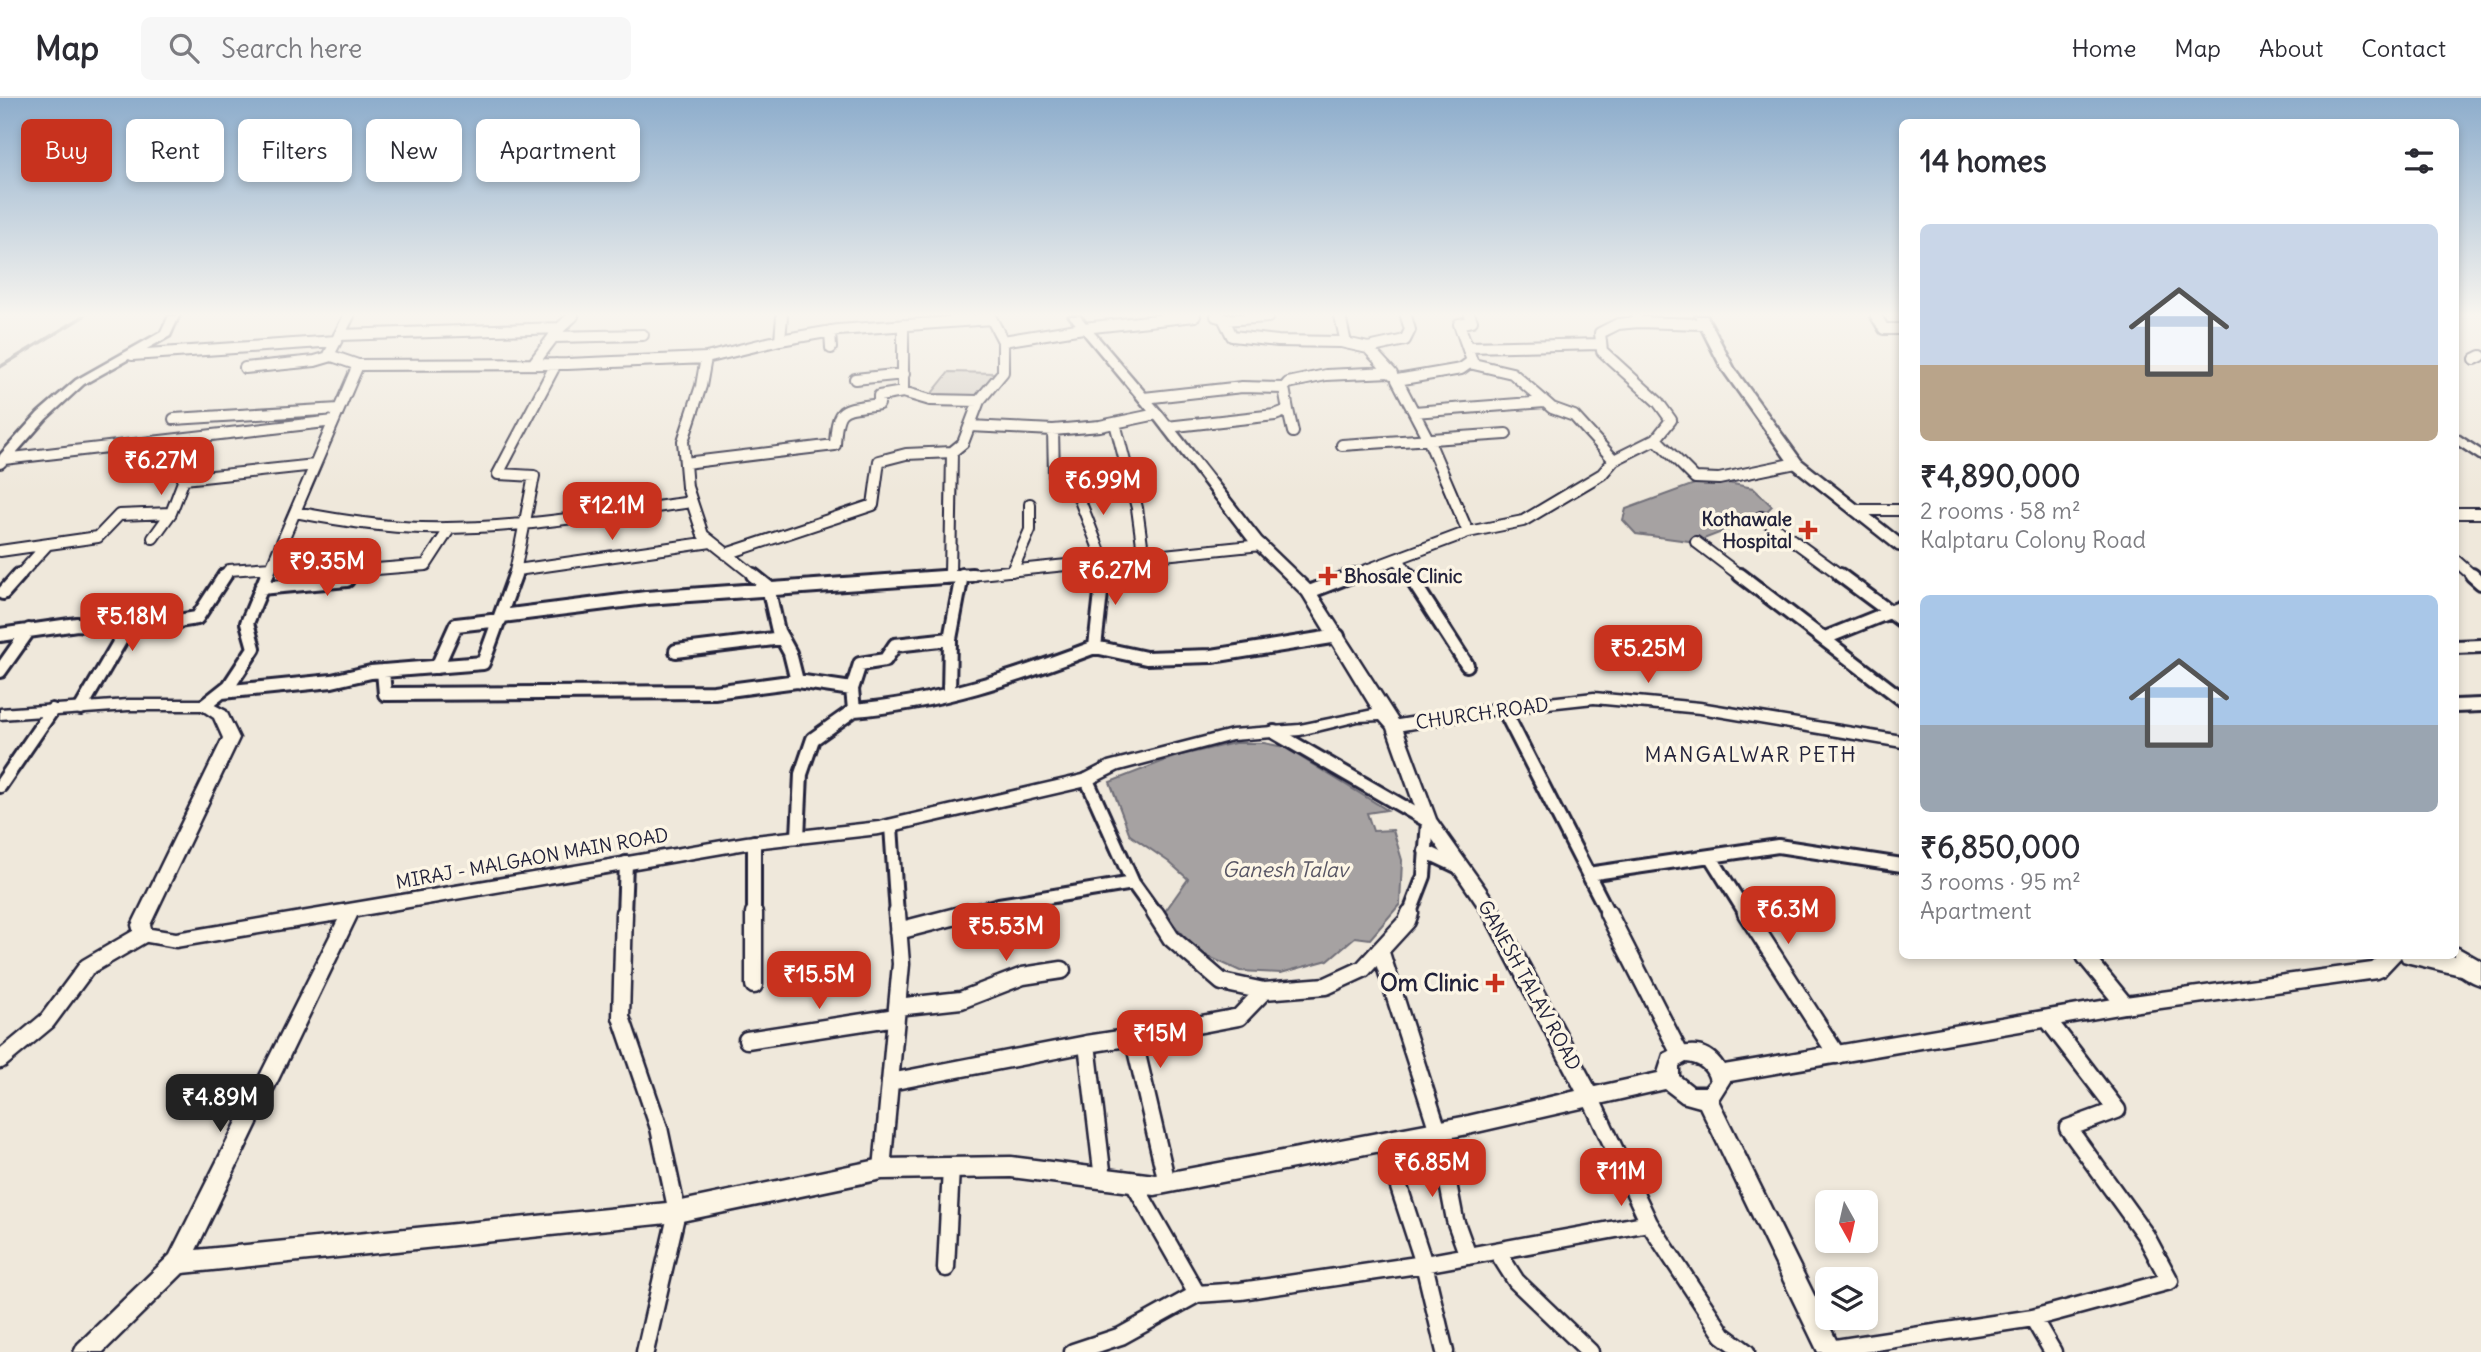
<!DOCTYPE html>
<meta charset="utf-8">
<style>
:root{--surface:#fff;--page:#f7f7f7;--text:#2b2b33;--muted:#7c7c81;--line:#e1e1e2;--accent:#c8321e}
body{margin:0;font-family:Delius,sans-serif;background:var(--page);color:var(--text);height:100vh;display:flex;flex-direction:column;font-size:26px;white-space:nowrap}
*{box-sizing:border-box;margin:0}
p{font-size:23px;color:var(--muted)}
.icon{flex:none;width:38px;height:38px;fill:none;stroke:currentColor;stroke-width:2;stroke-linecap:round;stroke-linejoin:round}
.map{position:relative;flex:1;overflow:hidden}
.side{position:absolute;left:1899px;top:21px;width:560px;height:840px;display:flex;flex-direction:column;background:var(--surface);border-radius:10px;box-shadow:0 4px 10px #0003}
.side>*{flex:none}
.guide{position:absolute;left:21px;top:21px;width:665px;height:63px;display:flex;gap:14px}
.needle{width:46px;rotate:172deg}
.buttons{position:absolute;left:1815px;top:1092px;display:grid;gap:14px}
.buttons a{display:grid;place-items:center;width:63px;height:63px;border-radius:10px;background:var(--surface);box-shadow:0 4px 10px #0003;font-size:35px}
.price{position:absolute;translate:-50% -60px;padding:0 16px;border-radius:14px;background:var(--accent);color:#fff;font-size:23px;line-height:46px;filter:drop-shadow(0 2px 4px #0008)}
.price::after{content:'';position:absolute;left:50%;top:42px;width:21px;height:16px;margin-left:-10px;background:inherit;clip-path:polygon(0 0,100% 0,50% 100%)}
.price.selected{background:#222;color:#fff}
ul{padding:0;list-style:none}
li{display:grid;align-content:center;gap:14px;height:371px;padding:0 21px}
li span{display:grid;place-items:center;height:217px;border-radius:10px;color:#555}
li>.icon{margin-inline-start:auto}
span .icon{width:126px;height:126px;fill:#fffc;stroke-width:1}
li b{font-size:30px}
h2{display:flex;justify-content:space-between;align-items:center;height:84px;padding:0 21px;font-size:30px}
.chip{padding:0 24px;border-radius:10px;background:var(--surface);box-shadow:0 4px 10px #0003;font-size:24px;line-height:63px}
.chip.selected{background:var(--accent);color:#fff}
header{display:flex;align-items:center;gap:42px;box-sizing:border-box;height:98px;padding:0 35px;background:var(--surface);border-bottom:2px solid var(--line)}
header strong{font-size:33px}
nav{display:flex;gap:38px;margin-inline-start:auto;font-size:24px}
.search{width:490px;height:63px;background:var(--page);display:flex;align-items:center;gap:18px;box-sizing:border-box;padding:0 24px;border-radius:10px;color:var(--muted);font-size:26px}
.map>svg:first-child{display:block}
.green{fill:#d1cbc3;stroke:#7a767f;stroke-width:2}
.water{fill:#a6a2a2;stroke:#716f79;stroke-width:2}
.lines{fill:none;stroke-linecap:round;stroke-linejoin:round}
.stream{stroke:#716f79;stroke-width:3.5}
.street-far2-casing{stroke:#22223b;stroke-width:14}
.street-far1-casing{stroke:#22223b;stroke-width:18}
.street-casing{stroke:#22223b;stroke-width:21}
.secondary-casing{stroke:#22223b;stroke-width:5}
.primary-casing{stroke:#22223b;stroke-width:5}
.highway-casing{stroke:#22223b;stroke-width:5}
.street-far2{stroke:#fcf5e5;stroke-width:10}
.street-far1{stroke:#fcf5e5;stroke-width:12}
.street{stroke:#fcf5e5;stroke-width:16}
.secondary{fill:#fcf5e5;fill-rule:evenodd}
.primary{fill:#fcf5e5;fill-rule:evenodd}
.highway{fill:#fcf5e5;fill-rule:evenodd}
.poi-dot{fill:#c8321e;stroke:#fcf5e5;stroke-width:2.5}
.labels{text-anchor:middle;stroke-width:7;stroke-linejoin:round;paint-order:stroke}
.poi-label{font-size:19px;font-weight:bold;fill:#22223b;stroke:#fcf5e5;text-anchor:end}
.street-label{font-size:19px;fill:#22223b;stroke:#fcf5e5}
.neighbourhood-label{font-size:21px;letter-spacing:2px;fill:#22223b;stroke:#fcf5e5}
.water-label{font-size:21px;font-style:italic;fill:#575564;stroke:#fcf5e5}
.near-poi-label{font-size:23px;font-weight:bold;fill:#22223b;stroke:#fcf5e5;text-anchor:end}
</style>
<header>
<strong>Map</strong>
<div class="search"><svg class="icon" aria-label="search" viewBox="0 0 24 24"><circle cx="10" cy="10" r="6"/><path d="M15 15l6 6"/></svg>Search here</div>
<nav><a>Home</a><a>Map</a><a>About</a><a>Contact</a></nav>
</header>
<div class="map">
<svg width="2481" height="1254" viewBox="0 0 2481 1254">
<rect width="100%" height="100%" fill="#efe8db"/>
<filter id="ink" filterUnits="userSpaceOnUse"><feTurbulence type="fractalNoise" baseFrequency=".0143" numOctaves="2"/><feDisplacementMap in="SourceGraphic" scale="14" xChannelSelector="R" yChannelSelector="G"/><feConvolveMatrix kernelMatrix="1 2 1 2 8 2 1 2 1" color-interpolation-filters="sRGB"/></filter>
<g filter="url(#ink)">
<!-- green -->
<path class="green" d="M949,274L995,275L974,300L929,299Z"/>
<!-- water -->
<path class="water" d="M1708,381L1753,390L1772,408L1761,419L1696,444L1636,436L1623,422L1626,411Z
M1235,645H1264L1284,649L1387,712L1367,715L1373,733L1393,732L1402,762L1400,806L1370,841L1355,839L1328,862L1281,875L1240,873L1196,853L1164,815L1188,781L1169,764L1130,737L1110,684L1177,658Z"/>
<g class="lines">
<!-- stream -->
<path class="stream" d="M0,269L84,218"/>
<defs>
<path id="street-far2" d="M349,218L329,257L358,267L567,266L706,260L780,242L838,232L991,221
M1216,218L1223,220L1232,238L1278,243L1341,244L1368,250L1392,276
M1340,218L1346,245
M1876,218L1884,231H1902
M1224,222L1268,219
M1638,224L1704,226
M903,227V294
M830,233L831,250
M339,237L560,230
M553,239L643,237
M780,242L782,218
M1003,243L1083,230L1195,218
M1467,249L1600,246
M1368,250L1405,242L1410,232L1406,218
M132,257L336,243
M706,260L701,288L683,343L687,389L703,437L756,479
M2475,261L2481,258
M1469,265L1512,275L1552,310L1574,318L1614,362
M533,266L560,230L573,218
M245,270L315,263L332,258
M855,281L904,276
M1144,300L1242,289L1284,290L1288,285L1326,277L1390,274
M1288,312L1293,334
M1414,314L1545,304
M174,321L339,311
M1115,325L1137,410L1144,461
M970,328L1053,332L1100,328L1157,316
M1167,329L1275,317L1288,312L1284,290
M1053,332L1054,377L1072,388L1079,400L1104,464L1102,479
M1656,341L1695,380L1719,381L1796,365
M1342,347L1506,336
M0,365L4,361L334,323
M685,365L835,347C837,306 842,312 879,306V298L903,294L930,302L979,303
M1854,412H1902
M295,414C337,422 379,429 422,430C513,432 602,416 692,404
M2455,415H2481
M1761,419L1843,479
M1468,434L1428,341L1397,282L1461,271L1472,263L1459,226L1472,223L1470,218
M153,440L171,415
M1696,444L1742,479
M0,453L98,439L119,417L171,415L184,381L315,367
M726,456L873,407L879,363L906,356L952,354
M1398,461L1410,479
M2455,462L2474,479
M517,472L711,444
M1012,473L1030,432V406
M950,478L952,354L963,345L979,303L1003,274V243L990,218
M18,479L48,446
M224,479L229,472L271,469
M267,479L358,267
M349,479L352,473L426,467L450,430
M514,479L534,378L498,376L556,266
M950,479L1261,447
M1348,479L1468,434L1523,423L1602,376L1614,362L1656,341L1671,322L1658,304L1602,253L1600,235L1618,226L1638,224L1637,218"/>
<path id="street-far1" d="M753,477L768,489L778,533L790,555L797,583
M1409,477L1467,567
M1740,477L1902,601
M1840,477L1902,523
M2472,477L2481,485
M261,490L347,482L350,477
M1309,494L1353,477
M3,495L19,477
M502,518L646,500L972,477
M0,537L77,526L127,531
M1825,540L1902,509
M1095,549L1103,477
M1095,549L1146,560L1212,558L1338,538
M2455,549L2481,548
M676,553L782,540
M437,569L456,527L500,522
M0,573L29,532
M383,573L385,596L714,594L797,583L852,591L854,612L813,641L801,676L798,739
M852,591L860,566L885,562L895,547L950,541
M222,594L332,583L371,574L483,565L515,477
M949,596L950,541L962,477
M205,607L229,588L254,550L247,525L267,477
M2455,608L2481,607
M81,610L127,531L197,520L225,477
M1503,610L1609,817
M854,612C938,605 1016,579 1095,549
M1274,634L1428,723L1424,778L1409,817
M1087,682L1133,785L1156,817
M0,688L52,612
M891,728L897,817
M754,744V817
M1425,753L1461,770
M1710,758L1747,817
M1588,776L1778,748L1902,767
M624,817L626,765
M961,817L999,807L1133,785"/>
<path id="street" d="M624,815L621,919L659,1030L677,1114L645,1254
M754,815V887
M1155,815L1171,840L1222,884L1264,893L1326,888L1363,871L1407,823L1410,815
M1608,815L1680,956
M1746,815L1837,957
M898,833L968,815
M1380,852L1438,1033L1455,1122L1468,1158
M2085,858L2125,907
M897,909L961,902L1023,878L1062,872
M1133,939L1239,919L1264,893
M747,942L896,919
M1087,946L1133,939L1167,1085
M0,962L47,923L87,869L142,837
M890,984L1087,946L1103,1081
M1590,999L1649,1125
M1384,1043L1424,1166L1445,1254
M882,1071L901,866L897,815
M1133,1084L1197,1196
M1497,1153L1516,1183L1590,1254
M946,1170L951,1070
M2033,1220L2053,1254
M1829,1251L2033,1220L2170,1183L2146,1138L2068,1030L2117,1012L2048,922
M1073,1254L1121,1238L1197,1196L1241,1193L1424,1166L1649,1125L1723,1237L1746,1254"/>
<path id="secondary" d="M169,218H179L170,238L84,286L46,321L8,364L0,365V357L38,315L76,282L161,234Z
M1069,218H1080L1161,313L1261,440L1314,491L1398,622L1503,605L1594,595L1700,605L1902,638V649L1700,615L1594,605L1503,615L1403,632L1436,721L1497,807L1595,989L1658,975L1664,956C1686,944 1709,943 1724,967L2125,899L2372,865L2380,858H2442L2476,866L2478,871L2476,876L2469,879L2410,865L2403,863L2401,859L2384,877L2377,880L2125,915L1730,983L1718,1002L1842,1254H1818L1700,1009L1682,1004L1665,991L1468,1036L1155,1097L1011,1079L882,1081L677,1124L183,1175L103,1254H74L78,1246L170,1157L338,822L176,849L136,842L132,827L223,640L214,620L202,612H128L0,621V611L128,602H205L226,613L239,640L150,827L151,831L176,835L746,739L879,724L1083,677L1108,664L1232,632L1300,627L1373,612L1303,497L1251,446L1153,319ZM1380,622L1387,630L1420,723L1484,817L1576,993L1468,1018L1155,1077L1011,1059L882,1061L677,1104L196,1152L357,818L746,751L879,736L1087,688L1119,672L1232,642L1300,637L1358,623ZM1686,964C1698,965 1707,970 1710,983L1705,989H1693L1679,978V968Z
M2455,335L2481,352V362L2455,345Z"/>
<path id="primary" d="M1695,218H1707L1734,270L1801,362L1902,442V453L1897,452L1791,368L1722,271Z"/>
<path id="highway" d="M2458,850L2481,863V887C2468,883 2447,871 2447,858H2455V851Z"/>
</defs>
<!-- street-far2 casing -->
<use href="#street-far2" class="street-far2-casing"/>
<!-- street-far1 casing -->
<use href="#street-far1" class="street-far1-casing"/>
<!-- street casing -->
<use href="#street" class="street-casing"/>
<!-- secondary casing -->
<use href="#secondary" class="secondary-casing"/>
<!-- primary casing -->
<use href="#primary" class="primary-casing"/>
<!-- highway casing -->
<use href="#highway" class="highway-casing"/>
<!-- street-far2 -->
<use href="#street-far2" class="street-far2"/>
<!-- street-far1 -->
<use href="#street-far1" class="street-far1"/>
<!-- street -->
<use href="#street" class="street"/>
<!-- secondary -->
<use href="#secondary" class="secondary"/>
<!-- primary -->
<use href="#primary" class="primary"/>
<!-- highway -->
<use href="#highway" class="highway"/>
</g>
</g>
<!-- sky -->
<linearGradient id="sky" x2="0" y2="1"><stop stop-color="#8dadcc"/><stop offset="0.55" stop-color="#f8f5ef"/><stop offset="1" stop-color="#f8f5ef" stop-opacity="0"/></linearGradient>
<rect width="2481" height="394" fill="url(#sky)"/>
<!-- markers -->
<g class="poi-dot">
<path d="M1804.5 421.5h7v7h7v7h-7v7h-7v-7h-7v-7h7z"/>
<path d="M1324.5 467.5h7v7h7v7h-7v7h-7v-7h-7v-7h7z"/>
<path d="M1491.5 874.5h7v7h7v7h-7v7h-7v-7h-7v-7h7z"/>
</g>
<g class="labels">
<!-- poi labels -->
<g class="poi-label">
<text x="1792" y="428">Kothawale<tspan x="1792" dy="22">Hospital</tspan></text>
<text x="1344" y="485" text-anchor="start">Bhosale Clinic</text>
</g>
<!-- street labels -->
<g class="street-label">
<text transform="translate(1482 615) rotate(-8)" y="7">CHURCH ROAD</text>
<text transform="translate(532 760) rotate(-10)" y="7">MIRAJ - MALGAON MAIN ROAD</text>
<text transform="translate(1530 887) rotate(61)" y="7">GANESH TALAV ROAD</text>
</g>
<!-- neighbourhood labels -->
<g class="neighbourhood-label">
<text x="1751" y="664">MANGALWAR PETH</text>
</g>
<!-- water labels -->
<g class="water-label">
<text x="1285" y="779">Ganesh Talav</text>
</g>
<!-- near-poi labels -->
<g class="near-poi-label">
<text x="1479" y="893">Om Clinic</text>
</g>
</g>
</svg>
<div class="buttons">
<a><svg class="needle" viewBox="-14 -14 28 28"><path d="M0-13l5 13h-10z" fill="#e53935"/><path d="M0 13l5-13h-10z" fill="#7c7c81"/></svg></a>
<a><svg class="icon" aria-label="layers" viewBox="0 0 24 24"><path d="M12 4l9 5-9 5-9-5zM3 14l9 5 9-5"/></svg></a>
</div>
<b class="price" style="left:161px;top:399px">₹6.27M</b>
<b class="price" style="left:1103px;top:419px">₹6.99M</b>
<b class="price" style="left:612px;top:444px">₹12.1M</b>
<b class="price" style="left:327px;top:500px">₹9.35M</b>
<b class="price" style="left:1115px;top:509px">₹6.27M</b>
<b class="price" style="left:132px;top:555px">₹5.18M</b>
<b class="price" style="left:1648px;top:587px">₹5.25M</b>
<b class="price" style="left:1788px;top:848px">₹6.3M</b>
<b class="price" style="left:1006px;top:865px">₹5.53M</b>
<b class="price" style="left:819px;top:913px">₹15.5M</b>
<b class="price" style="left:1160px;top:972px">₹15M</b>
<b class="price selected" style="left:220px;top:1036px">₹4.89M</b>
<b class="price" style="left:1432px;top:1101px">₹6.85M</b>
<b class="price" style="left:1621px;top:1110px">₹11M</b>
<div class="guide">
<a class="chip selected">Buy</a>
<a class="chip">Rent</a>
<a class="chip">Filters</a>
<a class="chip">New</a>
<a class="chip">Apartment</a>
</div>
<section class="side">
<h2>14 homes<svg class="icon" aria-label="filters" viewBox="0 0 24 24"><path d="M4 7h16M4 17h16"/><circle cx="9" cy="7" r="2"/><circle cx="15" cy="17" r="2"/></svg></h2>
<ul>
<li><span style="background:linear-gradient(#c9d6e8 65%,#b9a48a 0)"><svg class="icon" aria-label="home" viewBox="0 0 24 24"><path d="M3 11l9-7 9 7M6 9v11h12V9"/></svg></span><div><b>₹4,890,000</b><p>2 rooms · 58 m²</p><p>Kalptaru Colony Road</p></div></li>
<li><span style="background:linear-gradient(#a9c7e8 60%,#9aa5b1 0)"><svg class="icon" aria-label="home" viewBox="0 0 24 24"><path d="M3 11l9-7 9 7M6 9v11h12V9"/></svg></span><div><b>₹6,850,000</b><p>3 rooms · 95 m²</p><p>Apartment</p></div></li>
</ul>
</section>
</div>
